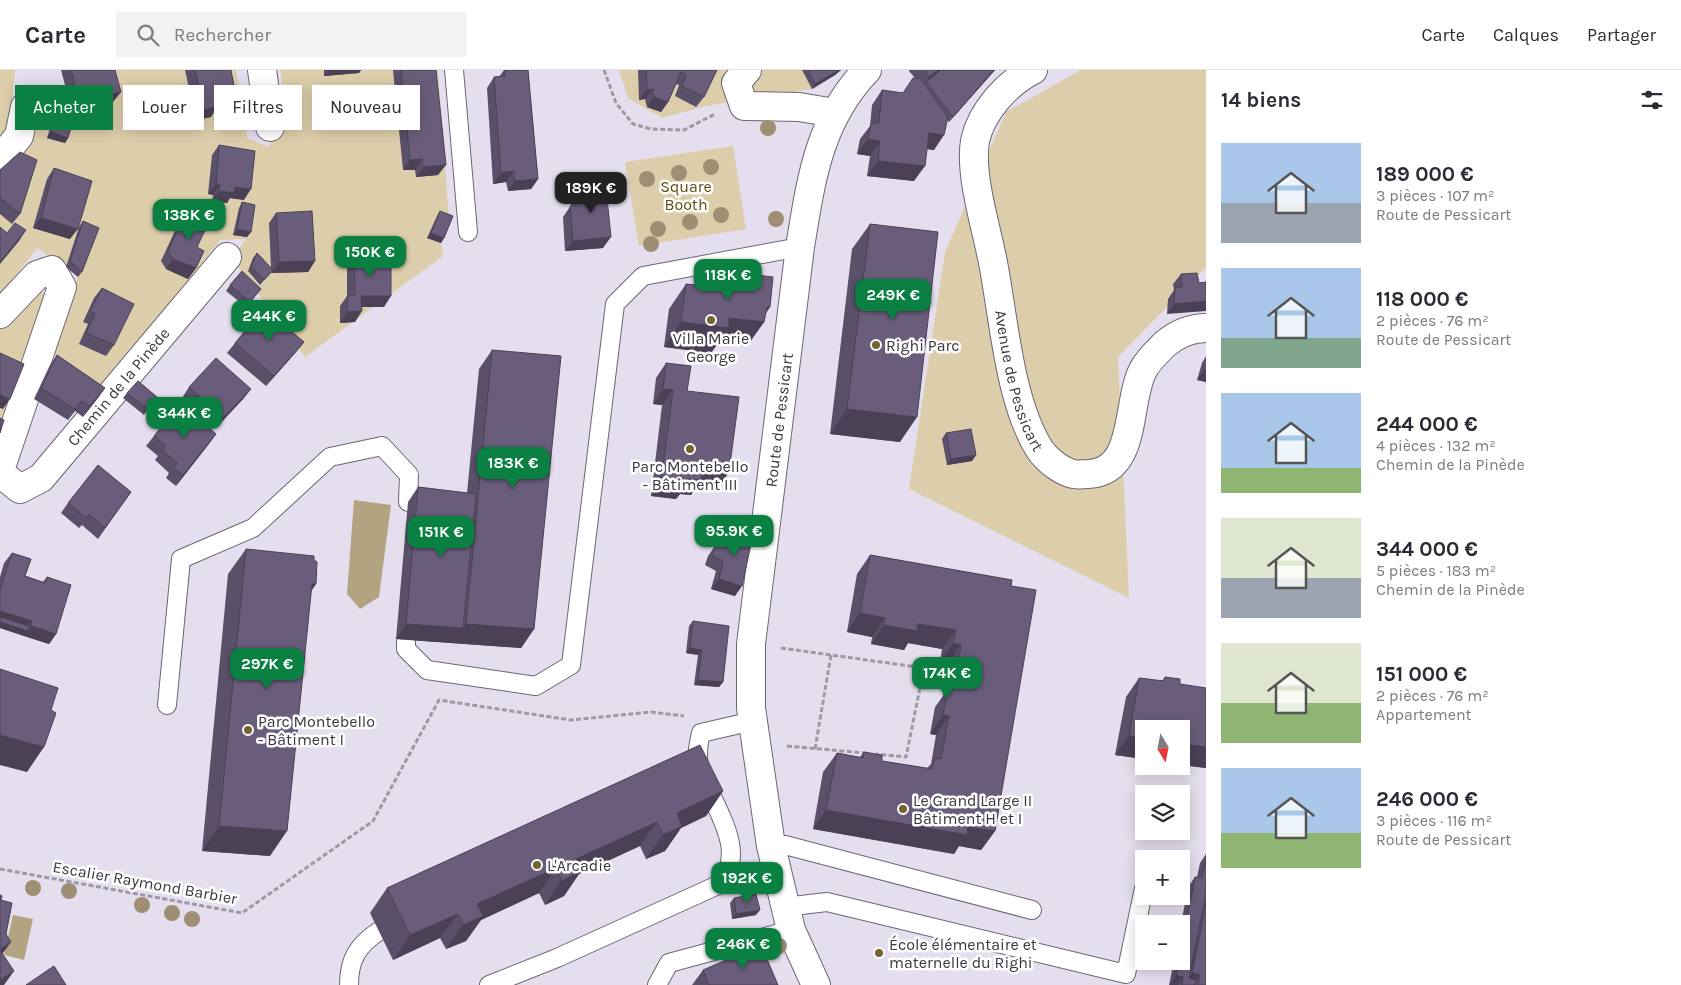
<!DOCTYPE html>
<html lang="fr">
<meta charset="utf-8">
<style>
:root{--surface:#fff;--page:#f2f2f3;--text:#2b2b33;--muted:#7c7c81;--line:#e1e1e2;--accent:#0b8043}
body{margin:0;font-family:Karla,sans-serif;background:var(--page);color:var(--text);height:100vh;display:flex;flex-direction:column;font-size:19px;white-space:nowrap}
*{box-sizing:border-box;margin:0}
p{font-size:16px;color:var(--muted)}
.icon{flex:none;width:28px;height:28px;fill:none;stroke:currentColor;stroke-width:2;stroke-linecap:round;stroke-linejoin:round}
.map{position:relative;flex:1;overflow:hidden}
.drawer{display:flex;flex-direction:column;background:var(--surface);width:475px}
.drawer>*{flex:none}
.hud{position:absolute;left:15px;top:15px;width:475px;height:45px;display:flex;gap:10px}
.needle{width:32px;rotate:170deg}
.controls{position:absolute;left:1135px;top:650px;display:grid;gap:10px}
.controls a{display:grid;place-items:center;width:55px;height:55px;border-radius:0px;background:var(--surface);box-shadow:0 2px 12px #0003;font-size:25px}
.price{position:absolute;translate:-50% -42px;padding:0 11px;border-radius:10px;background:var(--accent);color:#fff;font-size:16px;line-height:32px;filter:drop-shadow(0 1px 2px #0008)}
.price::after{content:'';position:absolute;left:50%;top:30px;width:15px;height:11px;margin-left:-8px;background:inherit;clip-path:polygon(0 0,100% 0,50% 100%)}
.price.selected{background:#222;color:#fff}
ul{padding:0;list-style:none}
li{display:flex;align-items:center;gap:15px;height:125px;padding:0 15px}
li span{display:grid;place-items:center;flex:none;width:140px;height:100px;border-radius:0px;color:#555}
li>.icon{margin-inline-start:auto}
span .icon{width:60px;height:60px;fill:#fffc;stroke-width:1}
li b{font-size:21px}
h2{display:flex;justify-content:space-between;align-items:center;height:60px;padding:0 15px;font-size:21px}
.tag{padding:0 18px;border-radius:0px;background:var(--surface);box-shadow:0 2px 12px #0003;font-size:18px;line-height:45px}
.tag.selected{background:var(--accent);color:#fff}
header{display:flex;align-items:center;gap:30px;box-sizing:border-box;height:70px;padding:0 25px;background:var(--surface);border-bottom:1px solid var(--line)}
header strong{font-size:24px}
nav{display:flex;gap:28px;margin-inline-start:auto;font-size:18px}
.search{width:350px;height:45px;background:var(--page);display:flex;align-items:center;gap:12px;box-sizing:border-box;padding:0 18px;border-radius:0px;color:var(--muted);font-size:19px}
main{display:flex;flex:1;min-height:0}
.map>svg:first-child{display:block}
.green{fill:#ddceab}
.water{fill:#b2a381}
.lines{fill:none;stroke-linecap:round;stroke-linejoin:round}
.lane-casing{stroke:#6c6674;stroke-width:20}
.street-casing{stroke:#6c6674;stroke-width:30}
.secondary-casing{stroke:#6c6674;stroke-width:30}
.path{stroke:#9e99a5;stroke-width:3;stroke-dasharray:5 2.5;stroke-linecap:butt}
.lane{stroke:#fff;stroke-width:18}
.street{stroke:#fff;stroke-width:28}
.secondary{stroke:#fff;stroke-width:28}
.tree{fill:#9d8e74}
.wall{fill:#5b506a}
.shaded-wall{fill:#4a4156}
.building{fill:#6a5d7b;stroke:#4a4156}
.poi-dot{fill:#766231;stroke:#fff;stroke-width:2}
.labels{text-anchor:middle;stroke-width:5;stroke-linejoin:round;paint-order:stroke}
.park-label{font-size:16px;fill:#624c10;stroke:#fff}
.poi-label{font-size:16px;fill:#3a373e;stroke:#fff;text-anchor:start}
.street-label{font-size:16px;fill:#3a373e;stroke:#fff}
</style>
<header>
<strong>Carte</strong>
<div class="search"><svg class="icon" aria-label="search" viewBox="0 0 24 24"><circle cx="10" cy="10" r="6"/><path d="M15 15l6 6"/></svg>Rechercher</div>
<nav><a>Carte</a><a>Calques</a><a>Partager</a></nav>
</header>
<main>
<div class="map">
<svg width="1206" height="915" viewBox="0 0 1206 915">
<rect width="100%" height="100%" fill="#e5deee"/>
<!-- green -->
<path class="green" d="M0,0H15L8,69L0,75Z
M61,0H236L246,48L247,68L268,77L288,48L280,0H438L449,151L441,173L443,186L305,287L232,189L246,169L220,170L104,318L48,281L78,207L37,178L0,227V104L13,92L38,57L71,41Z
M619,0H840L812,19L706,36L662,48L628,28Z
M1081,0H1206V197L1118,287L1129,528L909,419L945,182L1006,42Z
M733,76L746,159L639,176L625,92Z
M43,222L47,230L0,378V259L35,223Z"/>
<!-- water -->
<path class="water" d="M354,430L391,435L379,527L360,539L347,524Z
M13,845L33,849L24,890L4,885Z"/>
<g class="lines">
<defs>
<path id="lane" d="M454,0L468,162
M406,571V579L427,600L536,616L571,595L615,234L643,206L800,177
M167,635L181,489L253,458L330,387L382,376L409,405L408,432
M771,776L785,775L1032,840
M784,837L827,832L1126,904L1144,818
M349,915C349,889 358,875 379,861
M489,915L557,888L718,815C753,780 707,730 699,694C696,683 699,673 701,663L753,651
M657,915L669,893L791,860"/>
<g id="street">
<path d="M262,0L270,57"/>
<path d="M747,0L736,13L744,36L799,37L835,43"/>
<path d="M0,89L19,66L25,37"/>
<path d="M0,244L37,205L52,200L62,217L0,400"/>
<path id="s1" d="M0,403L20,419L41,408L227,187"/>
</g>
<g id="secondary">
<path id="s2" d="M1033,0C1007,13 981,42 975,71C969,107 988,162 994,198C1004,252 1010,333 1040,380C1047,390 1061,401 1073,404C1077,405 1083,404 1088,404C1138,402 1126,332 1143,300C1148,290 1157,282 1165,274C1177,264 1190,258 1206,258"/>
<path id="s3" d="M816,915L791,860L771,776L751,638V574L800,177C811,111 818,51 867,0"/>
</g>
</defs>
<!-- lane casing -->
<use href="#lane" class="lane-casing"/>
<!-- street casing -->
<use href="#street" class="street-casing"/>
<!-- secondary casing -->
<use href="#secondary" class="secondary-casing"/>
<!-- path -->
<path class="path" d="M604,0L616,33L633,54L651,59L684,60L715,44
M781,578L924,598L906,687L876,684
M787,676L865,683
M815,679L831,585
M0,799L242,843L373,751L439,630L571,650L650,642L684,646"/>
<!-- lane -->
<use href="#lane" class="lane"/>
<!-- street -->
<use href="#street" class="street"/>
<!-- secondary -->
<use href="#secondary" class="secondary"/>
</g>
<!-- trees -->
<g class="tree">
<circle cx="768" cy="58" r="8"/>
<circle cx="711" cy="97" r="8"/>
<circle cx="679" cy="103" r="8"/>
<circle cx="647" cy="109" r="8"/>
<circle cx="721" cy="145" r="8"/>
<circle cx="776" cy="149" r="8"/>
<circle cx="690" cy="152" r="8"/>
<circle cx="658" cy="159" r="8"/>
<circle cx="651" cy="174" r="8"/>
<circle cx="33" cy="818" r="8"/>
<circle cx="69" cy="821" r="8"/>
<circle cx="142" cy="835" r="8"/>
<circle cx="172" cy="843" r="8"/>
<circle cx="192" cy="849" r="8"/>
<circle cx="779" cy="876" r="8"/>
</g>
<!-- wall -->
<path class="wall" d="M61,0H115L113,32L72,41Z
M185,0H231L236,26L229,36L215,40L211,47L196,50Z
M324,0H361L359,3L324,6Z
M393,0H436L438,105L416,107L415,100H403Z
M504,0H528L538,109L531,119L508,121L506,112L493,114L487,18L494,7H499Z
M638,0H717L704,27L696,37L675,26L679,15L676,14L668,32L661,42L647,37L645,29L639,30Z
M802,0H841L835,5L812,19Z
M909,0H995L949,52L947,49L934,80L927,79L914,111L867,106L870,86L857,84L860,69L870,56L872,35L882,20L903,23L915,8L909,1Z
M56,43L68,68L65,73L47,68L53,48Z
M219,75L244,130L230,128L227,133L212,131L213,125L208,124L212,85Z
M54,98L70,169L33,158L47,109Z
M0,100L20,144L12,154L0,144Z
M587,120L603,178L565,181L563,147L576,128L582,127Z
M242,132L251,162L247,167L233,165L239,138Z
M440,141L444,168L441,173L427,168L437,146Z
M186,142L197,177L196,198L188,209L166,199L161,191L179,152Z
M276,143L315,191L308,202L271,203V202L260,215L248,201L253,188L257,183L271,198L269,153Z
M83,151L82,202L78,207L66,197L79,157Z
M870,154L900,372L830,364L852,179Z
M354,183L384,237H362L355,252L340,253V236L347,226V194Z
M730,202L770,237L766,243L764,252L747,276L718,273L711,283L664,277L669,239L686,214L719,218Z
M1181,204L1199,213L1167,244L1168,229L1174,220L1173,214Z
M230,215L257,224L246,237L226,221Z
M102,218L114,275L106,286L79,274L88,254L83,252L94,228Z
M304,272L296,282L266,316L227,283L235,273Z
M492,280L534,559L521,578L396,569L408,432L418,417L467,423L479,299Z
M57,285L105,318L83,347L75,341L68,350L34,329L50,295Z
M1206,286V312L1197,310L1202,293Z
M666,293L687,321L729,402L719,417L709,416L705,421L694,420L691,425L680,424L676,429L651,426L662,335L653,334L656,308Z
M189,317L251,319L243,329L216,358L182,328Z
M127,323L157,327L144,345L123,328Z
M191,343L216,364L176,416L166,408L169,403L155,390L158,386L146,376L154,366L189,347Z
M946,363L976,385L972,391L947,395L942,369Z
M131,422L98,469L82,455L79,458L61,443L68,433Z
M730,459L735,526L711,519L716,501L705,495L708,486L715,476L722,474L723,469Z
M246,479L316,514L311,521L270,786L202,781L228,504Z
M12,483L25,506L43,512L47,507L56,564L49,574L0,558V507L4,493Z
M870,485L1012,510L995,761L981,780L959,776L954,784L813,759L823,702L837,683L860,687L864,682L882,691L927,698L931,694L936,665L930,664L935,637L943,626L948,594L940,592L942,579L908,573L904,580L871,574L872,567L847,562L857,504Z
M693,551L723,612L719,617L694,615L698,585L686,583L689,556Z
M1165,607L1180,614L1206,618V698L1181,695V659H1144V689L1115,685L1126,627L1139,608L1162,611Z
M723,721L706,746L681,758L665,781L646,789L640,776L579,804L564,826L545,835L539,823L481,850L466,871L446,879L440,868L393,890L370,843L387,818Z
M1206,784V915H1169L1174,891H1181V854L1188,817L1195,807H1197L1200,793Z
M734,828L756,845L732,849L730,833Z
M703,900L778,915H692Z"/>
<!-- shaded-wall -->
<path class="shaded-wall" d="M328,0H361L359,3L324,6Z
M839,0H841L835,5L812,19L815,14Z
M938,0H944L926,12L929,7Z
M994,0H995L949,52L953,47Z
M653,19L645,29L639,30L647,20Z
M121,22L113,32L72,41L79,31Z
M236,26L229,36L215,40L211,47L196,50L204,40L217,31Z
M654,27L668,32L661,42L647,37Z
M51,62L68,68L65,73L47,68Z
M929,63L944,65L934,80L919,78Z
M868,69L880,71L870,86L857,84Z
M422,89L415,100H403L410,90Z
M878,91L925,96L914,111L867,106Z
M446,95L438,105L416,107L423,97Z
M514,101L506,112L493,114L501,103Z
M538,109L531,119L508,121L515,111Z
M216,114L220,115L213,125L208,124Z
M235,117L251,119L244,130L230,128L227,133L212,131L219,121Z
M41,148L78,159L70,169L33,158Z
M237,159L251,162L247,167L233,165Z
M26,160L19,171L0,194V192Z
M431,163L444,168L441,173L427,168Z
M611,167L603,178L565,181L573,171Z
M173,189L196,198L188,209L166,199Z
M315,191L308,202L271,203L279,192Z
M361,226H391L384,237H354Z
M1206,231V241L1167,244L1174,234Z
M767,237H770L760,251L764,252L747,276L718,273L711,283L664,277L681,252L729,248Z
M362,241L355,252L340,253L347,242Z
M304,272L296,282L266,316L274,306Z
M1205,299L1206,300V312L1197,310Z
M105,318L98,328L83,347L90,336Z
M251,319L243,329L216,358L223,348Z
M663,319L673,320L662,335L653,334Z
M0,325L10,329L3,339L0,338Z
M847,339L917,347L900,372L830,364Z
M216,364L209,374L176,416L183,405Z
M976,385L972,391L947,395L951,389Z
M716,400L729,402L719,417L709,416L705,421L694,420L691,425L680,424L676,429L651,426L661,411L687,409Z
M719,509L742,516L735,526L711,519Z
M312,514H316L299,539Z
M0,541L32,551L26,560L28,561L24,566L0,558Z
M860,543L885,548L872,567L847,562Z
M406,554L463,558L466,554L534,559L521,578L396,569Z
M918,554L956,560L942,579L908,573L904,580L871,574L884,555Z
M31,556L56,564L49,574L24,566Z
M953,573L961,575L948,594L940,592Z
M690,578L702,580L698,585L686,583Z
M698,610L723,612L719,617L694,615Z
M943,645L949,646L936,665L930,664Z
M0,665L44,677L27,702L0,695Z
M1129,666L1144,668V689L1115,685Z
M1181,674L1206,677V698L1181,695Z
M723,721L706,746L681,758L665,781L646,789L663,765L677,743Z
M826,740L968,757L995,761L981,780L959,776L954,784L813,759Z
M657,752L640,776L579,804L564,826L545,835L576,789Z
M219,756L287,761L270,786L202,781Z
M556,798L539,823L481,850L466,871L446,879L477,834Z
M760,840L756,845L732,849L736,844Z
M458,844L440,868L393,890L410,865Z
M11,872L1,886L0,879Z
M14,901L4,915H0V910Z
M1192,903L1200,905L1193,915H1184Z
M1176,905L1183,907L1178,915H1170Z"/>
<!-- building -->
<path class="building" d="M71,0H115L121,22L79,31Z
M195,0H231L236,26L217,31L218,36L204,40Z
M401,0H436L446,95L423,97L422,89L410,90Z
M505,0H528L538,109L515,111L514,101L501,103L494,7L505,6Z
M646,0H717L704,27L682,16L686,5L681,2L668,32L654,27L653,19L647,20Z
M808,0H839L815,14Z
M924,0H938L929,7Z
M941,0H994L953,47L926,12Z
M913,8H920L948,47L944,65L929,63L925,96L878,91L880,71L868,69L871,54L879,53L882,20L903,23Z
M56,43L74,47L68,68L51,62Z
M219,75L255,81L251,119L235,117L234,123L219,121L220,115L216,114Z
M20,82L37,90L20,144L0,128V100Z
M54,98L92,111L78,159L41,148Z
M605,109L611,167L573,171L570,137L576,128L588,126L587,120L597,110Z
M242,132L255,135L251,162L237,159Z
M312,141L315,191L279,192L276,143Z
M440,141L453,146L444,168L431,163Z
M186,142L209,152L197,177L204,181L196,198L173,189L168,181Z
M83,151L99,158L82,202L70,191Z
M15,153L26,160L0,192V157L7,163Z
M870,154L938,162L917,347L847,339Z
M257,183L273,200L264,210L251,196Z
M354,183H391V226H361L362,241L347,242L348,226L355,225Z
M242,201L261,219L250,232L230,215Z
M730,202L773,207L770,237H767L764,252L729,248V258L681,252L686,214L728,218Z
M1197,203L1199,213L1206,212V231L1174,234L1175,218L1182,217L1181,204Z
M102,218L134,234L114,275L86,263L95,244L90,241Z
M264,238L304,272L274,306L235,273Z
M492,280L561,286L534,559L466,554Z
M0,283L24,294L10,329L0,325Z
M57,285L105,318L90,336L82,331L75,339L41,318Z
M216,288L251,319L223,348L189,317Z
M666,293L691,296L687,321L739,327L729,402L716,400L715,406L702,405L701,410L687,409V414L661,411L673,320L663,319Z
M138,311L157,327L147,339L127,323Z
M177,337L189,348L191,343L216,364L183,405L173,398L177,393L162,380L166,376L154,366Z
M0,348L4,350L0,363Z
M971,359L976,385L951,389L946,363Z
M98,395L131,422L105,458L89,444L86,448L68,433Z
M418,417L476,424L463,558L406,554Z
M730,459L753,465L742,516L719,509L723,491L712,485L715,476L721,473L727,474Z
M246,479L314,486V490L317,492L316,514H312L287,761L219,756Z
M12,483L31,489L25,506L45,513L47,507L71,515L56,564L31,556L32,551L0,541V519Z
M870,485L1012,510L1011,516L1036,520L995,761L968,757L967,765L826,740L837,683L863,688L864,682L882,685V691L932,699L935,688L941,689L949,646L943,645L948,618L954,619L961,575L953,573L956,560L918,554L917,561L884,555L885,548L860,543Z
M0,547L29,556L28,561L0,552Z
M693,551L729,556L723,612L698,610L702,580L690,578Z
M0,599L58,618L51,640L56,643L44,677L0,665Z
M1165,607L1180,609V614L1206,618V677L1181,674V659H1144V668L1129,666L1139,608L1164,611Z
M700,675L723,721L677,743L682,756L663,765L657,752L576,789L581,801L562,811L556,798L477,834L483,846L463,855L458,844L410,865L387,818Z
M1206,788V822L1189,908L1196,910L1195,915H1182L1183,907L1176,905L1179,891H1181V880L1195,807L1202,808Z
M756,824L760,840L736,844L734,828Z
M0,825L2,826L1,830L12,833L6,864L11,872L0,879Z
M1206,834V915H1198L1200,905L1192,903Z
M761,875L778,915H709L703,900Z
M0,880L14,901L0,910Z
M54,896L66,915H26Z"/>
<!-- markers -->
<g class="poi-dot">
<circle cx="711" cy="250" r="5"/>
<circle cx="876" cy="275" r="5"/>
<circle cx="690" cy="379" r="5"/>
<circle cx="248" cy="660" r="5"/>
<circle cx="903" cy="739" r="5"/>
<circle cx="537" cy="795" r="5"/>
<circle cx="879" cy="883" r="5"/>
</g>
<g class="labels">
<!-- park labels -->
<g class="park-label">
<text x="686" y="122">Square<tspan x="686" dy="18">Booth</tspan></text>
</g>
<!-- poi labels -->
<g class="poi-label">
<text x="711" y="274" text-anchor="middle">Villa Marie<tspan x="711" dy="18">George</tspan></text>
<text x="886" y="281">Righi Parc</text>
<text x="690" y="402" text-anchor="middle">Parc Montebello<tspan x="690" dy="18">- Bâtiment III</tspan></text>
<text x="258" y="657">Parc Montebello<tspan x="258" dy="18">- Bâtiment I</tspan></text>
<text x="913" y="736">Le Grand Large II<tspan x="913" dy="18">Bâtiment H et I</tspan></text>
<text x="547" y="801">L'Arcadie</text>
<text x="889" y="880">École élémentaire et<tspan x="889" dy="18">maternelle du Righi</tspan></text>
</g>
<!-- street labels -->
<g class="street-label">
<text dy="6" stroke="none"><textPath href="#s2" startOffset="339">Avenue de Pessicart</textPath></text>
<text dy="6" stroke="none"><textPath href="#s1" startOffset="169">Chemin de la Pinède</textPath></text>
<text dy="6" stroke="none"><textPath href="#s3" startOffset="576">Route de Pessicart</textPath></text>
<text transform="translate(145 812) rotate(10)" y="6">Escalier Raymond Barbier</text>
</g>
</g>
</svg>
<div class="controls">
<a><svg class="needle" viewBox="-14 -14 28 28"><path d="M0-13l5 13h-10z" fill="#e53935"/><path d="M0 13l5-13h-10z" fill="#7c7c81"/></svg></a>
<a><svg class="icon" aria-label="layers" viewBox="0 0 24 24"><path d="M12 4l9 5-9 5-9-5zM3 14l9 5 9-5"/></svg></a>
<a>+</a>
<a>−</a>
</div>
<b class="price selected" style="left:591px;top:144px">189K €</b>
<b class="price" style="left:189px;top:171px">138K €</b>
<b class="price" style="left:370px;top:208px">150K €</b>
<b class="price" style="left:728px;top:231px">118K €</b>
<b class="price" style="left:893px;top:251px">249K €</b>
<b class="price" style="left:269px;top:272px">244K €</b>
<b class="price" style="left:184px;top:369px">344K €</b>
<b class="price" style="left:513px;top:419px">183K €</b>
<b class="price" style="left:734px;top:487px">95.9K €</b>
<b class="price" style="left:441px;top:488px">151K €</b>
<b class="price" style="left:267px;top:620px">297K €</b>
<b class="price" style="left:947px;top:629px">174K €</b>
<b class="price" style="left:747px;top:834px">192K €</b>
<b class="price" style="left:743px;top:900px">246K €</b>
<div class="hud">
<a class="tag selected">Acheter</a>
<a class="tag">Louer</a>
<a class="tag">Filtres</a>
<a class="tag">Nouveau</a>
</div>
</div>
<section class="drawer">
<h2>14 biens<svg class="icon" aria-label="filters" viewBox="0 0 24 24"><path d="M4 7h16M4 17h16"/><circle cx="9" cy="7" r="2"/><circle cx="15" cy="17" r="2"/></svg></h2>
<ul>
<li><span style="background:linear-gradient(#a9c7e8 60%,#9aa5b1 0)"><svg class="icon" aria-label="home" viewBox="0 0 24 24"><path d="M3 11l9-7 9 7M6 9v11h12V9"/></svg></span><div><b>189 000 €</b><p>3 pièces · 107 m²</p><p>Route de Pessicart</p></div></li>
<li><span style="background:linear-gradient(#a9c7e8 70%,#7fa58c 0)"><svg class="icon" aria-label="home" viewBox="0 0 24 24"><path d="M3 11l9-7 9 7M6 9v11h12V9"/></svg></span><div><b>118 000 €</b><p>2 pièces · 76 m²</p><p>Route de Pessicart</p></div></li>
<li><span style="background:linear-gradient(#a9c7e8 75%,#8fb573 0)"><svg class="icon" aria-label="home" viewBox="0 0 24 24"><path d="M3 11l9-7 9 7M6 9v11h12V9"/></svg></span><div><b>244 000 €</b><p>4 pièces · 132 m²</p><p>Chemin de la Pinède</p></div></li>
<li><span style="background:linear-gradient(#dfe7d0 60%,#9aa5b1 0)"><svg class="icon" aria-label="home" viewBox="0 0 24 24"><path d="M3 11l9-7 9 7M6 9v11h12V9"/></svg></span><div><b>344 000 €</b><p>5 pièces · 183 m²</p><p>Chemin de la Pinède</p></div></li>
<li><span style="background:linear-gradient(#dfe7d0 60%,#8fb573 0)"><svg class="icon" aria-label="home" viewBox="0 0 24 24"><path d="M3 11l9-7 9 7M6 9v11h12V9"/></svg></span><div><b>151 000 €</b><p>2 pièces · 76 m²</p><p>Appartement</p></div></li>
<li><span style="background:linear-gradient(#a9c7e8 65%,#8fb573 0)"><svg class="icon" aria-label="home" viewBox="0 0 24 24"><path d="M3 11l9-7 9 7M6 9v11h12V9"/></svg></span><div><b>246 000 €</b><p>3 pièces · 116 m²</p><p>Route de Pessicart</p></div></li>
</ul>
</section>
</main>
